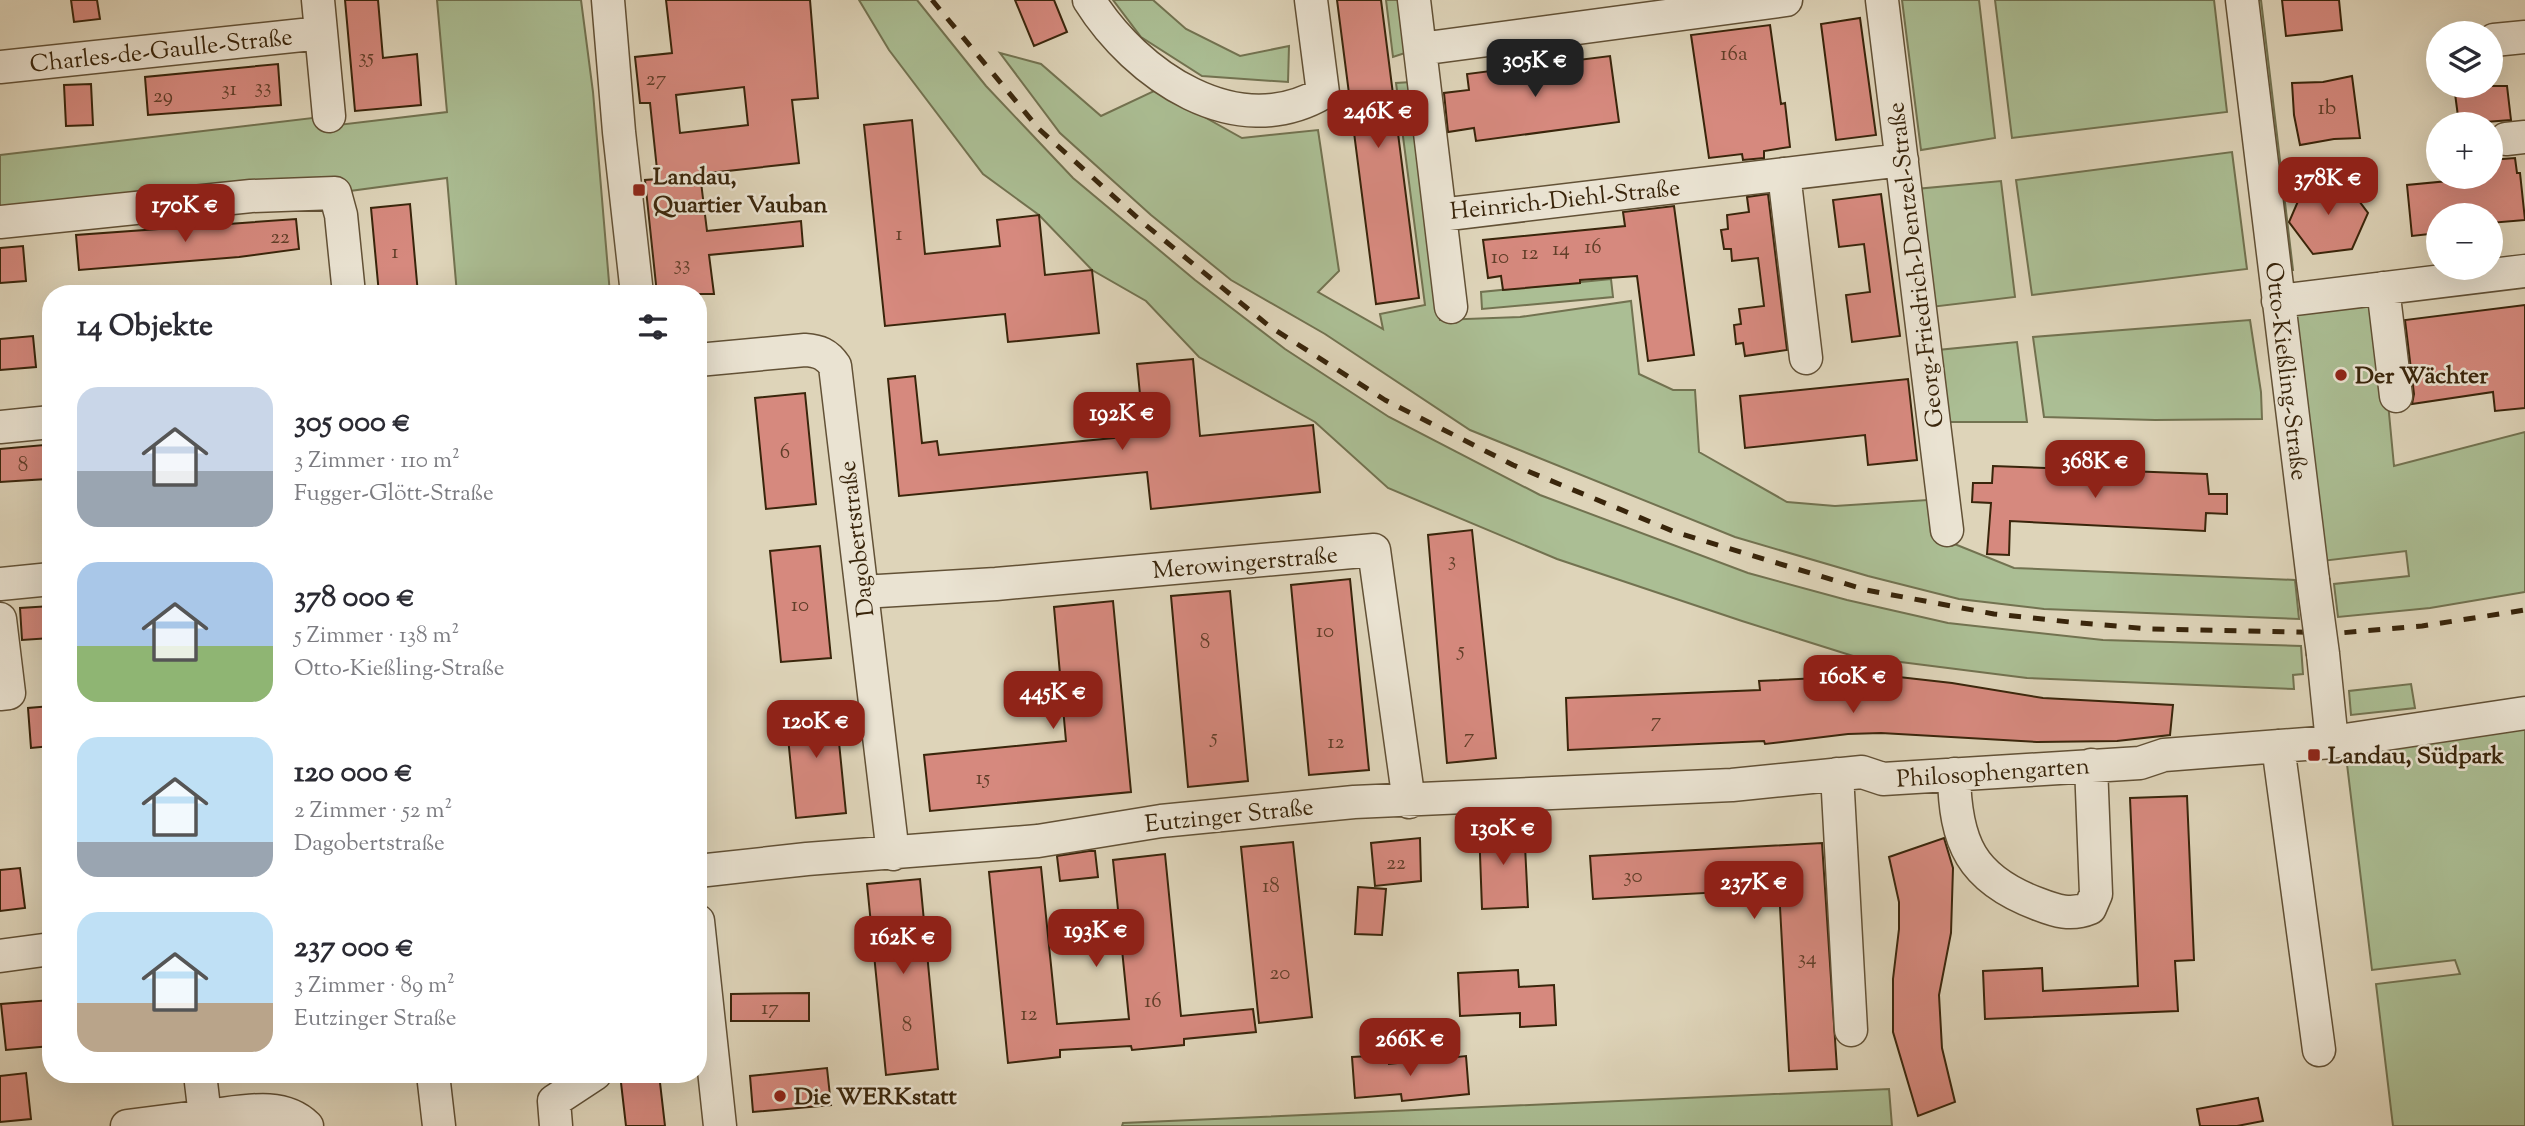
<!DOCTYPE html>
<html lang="de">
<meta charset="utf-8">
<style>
:root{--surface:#fff;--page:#f7f7f7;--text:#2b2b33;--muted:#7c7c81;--accent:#8f2418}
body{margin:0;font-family:"Sorts Mill Goudy",serif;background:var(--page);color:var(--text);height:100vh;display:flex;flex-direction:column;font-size:26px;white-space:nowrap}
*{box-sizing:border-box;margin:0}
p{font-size:23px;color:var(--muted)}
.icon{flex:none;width:38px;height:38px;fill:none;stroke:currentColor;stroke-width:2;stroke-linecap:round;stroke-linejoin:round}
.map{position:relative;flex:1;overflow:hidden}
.details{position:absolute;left:42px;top:285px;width:665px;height:798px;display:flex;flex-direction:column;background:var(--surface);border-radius:28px;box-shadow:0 7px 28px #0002}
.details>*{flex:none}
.fabs{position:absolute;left:2426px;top:21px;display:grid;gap:14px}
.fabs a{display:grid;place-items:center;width:77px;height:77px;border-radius:50%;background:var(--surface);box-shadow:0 7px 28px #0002;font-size:35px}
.price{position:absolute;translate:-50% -60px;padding:0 16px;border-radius:14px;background:var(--accent);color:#fff;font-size:23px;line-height:46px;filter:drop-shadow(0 2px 4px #0008)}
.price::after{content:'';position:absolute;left:50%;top:42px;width:21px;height:16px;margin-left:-10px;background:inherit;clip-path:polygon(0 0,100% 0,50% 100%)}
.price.on{background:#222;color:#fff}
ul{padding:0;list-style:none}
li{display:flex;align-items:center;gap:21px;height:175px;padding:0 35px}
li span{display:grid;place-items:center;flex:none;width:196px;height:140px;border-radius:21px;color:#555}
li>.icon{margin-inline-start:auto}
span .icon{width:84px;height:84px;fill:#fffc;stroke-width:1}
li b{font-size:30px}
h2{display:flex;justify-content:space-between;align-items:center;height:84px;padding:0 35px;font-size:30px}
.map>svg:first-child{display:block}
.green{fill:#abbe94;stroke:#727250;stroke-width:2}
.building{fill:#d6897e;stroke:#39250b;stroke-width:2;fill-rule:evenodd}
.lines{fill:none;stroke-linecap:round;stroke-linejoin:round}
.minor-casing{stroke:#625136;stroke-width:35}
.minor{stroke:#eae3d2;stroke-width:32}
.rail{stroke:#39250b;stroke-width:5;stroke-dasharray:12 12;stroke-linecap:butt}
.minor-bridge-casing{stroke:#625136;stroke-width:35;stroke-linecap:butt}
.minor-bridge{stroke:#eae3d2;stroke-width:32}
.poi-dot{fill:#8f2418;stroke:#eae3d2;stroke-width:2.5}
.labels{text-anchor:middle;stroke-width:5;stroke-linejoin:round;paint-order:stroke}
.number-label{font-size:21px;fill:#603e28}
.street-label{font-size:24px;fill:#39250b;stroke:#eae3d2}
.poi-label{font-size:24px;font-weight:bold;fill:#39250b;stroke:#eae3d2;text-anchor:start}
</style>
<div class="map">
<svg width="2525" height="1126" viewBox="0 0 2525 1126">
<rect width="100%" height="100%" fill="#ded4b9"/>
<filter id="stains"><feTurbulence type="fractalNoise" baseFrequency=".00286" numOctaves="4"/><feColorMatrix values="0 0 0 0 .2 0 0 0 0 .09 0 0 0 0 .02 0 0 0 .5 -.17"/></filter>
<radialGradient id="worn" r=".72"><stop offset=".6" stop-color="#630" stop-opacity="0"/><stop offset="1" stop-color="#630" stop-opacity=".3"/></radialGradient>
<!-- green -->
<path class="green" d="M437,0H581L593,92L610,294H457L447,178L335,193L0,223V155L329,116L330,126L447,112Z
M859,0H917L986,86L1073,178L1195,280L1285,349L1389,417L1540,495L1748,573L1847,600L1948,623L2103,640L2301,646L2303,674L2293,675L2294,689L2027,678L1853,656L1742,621L1557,559L1388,488L1315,422L1199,357L1146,301L1092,270L1039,215L983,174L889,50Z
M1113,0H1153L1186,29L1240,56L1289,46L1288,82L1202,76L1141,37Z
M1386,0H1401L1408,52L1393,57Z
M1902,0H1979L1995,138L1921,150Z
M1995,0H2214L2227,112L2012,138Z
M2255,0H2261L2293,270H2287Z
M1000,53L1041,64L1101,116L1156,90L1242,138L1318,130L1339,271L1318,292L1383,329L1380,314L1425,305L1396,83L1411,82L1440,320L1520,317L1631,301L1639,374L1673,390H1695L1699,452L1787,502L1835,506L1943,499L1947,541L2014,568L2295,580L2299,619L2044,609L1959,599L1868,576L1735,537L1470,430L1325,334L1231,280L1151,215L1060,133Z
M2232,152L2247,269L2032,295L2016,180Z
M2001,181L2015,297L1931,307L1916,189Z
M1611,279L1613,297L1482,309L1481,292Z
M2378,297L2394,466L2525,432V592L2430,608L2338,617L2334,584L2409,576L2406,551L2322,561L2289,307Z
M2250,320L2261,392L2262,419L2155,420L2044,417L2033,337Z
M2017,342L2027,422H1945L1938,350Z
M2411,684L2415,708L2351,715L2349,691Z
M2525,726V1126H2393L2376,984L2460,974L2455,960L2372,970L2346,756Z
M1889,1089L1892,1126H1122L1123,1123Z"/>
<!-- building -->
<path class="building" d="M71,0H97L100,19L74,22Z
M345,0H378L383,58L417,54L421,105L355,111Z
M666,0H810L818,98L792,100L799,163L700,174L707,231L801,221L803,246L709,255L714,294H657L645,180L658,179L650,103H640L635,57L672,53ZM744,87L748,125L680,133L676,95Z
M1015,0H1054L1067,32L1034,46Z
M1337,0H1381L1419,298L1376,304Z
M2282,0H2339L2342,30L2286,36Z
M1860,18L1876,135L1836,140L1821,24Z
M1770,25L1781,104L1785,103L1790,147L1764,151V158L1743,160L1742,154L1709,158L1691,35Z
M1610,56L1619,122L1476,141L1474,128L1448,132L1444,93L1469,90L1467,74Z
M278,64L281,105L148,115L145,77Z
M2352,76L2360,138L2334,139L2300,145L2294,115L2292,83L2323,82Z
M91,84L93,125L66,126L64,85Z
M2454,86H2507L2511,120L2459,124Z
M912,120L925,254L1000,246L997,220L1039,215L1045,275L1092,270L1099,333L1008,342L1005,314L885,326L864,125Z
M2515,158L2517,173H2520L2525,220L2490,223V215H2438V233L2412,236L2407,185L2490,177V160Z
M2344,181L2368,213L2352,249L2313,254L2289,222L2305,185Z
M1768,194L1787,350L1745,356L1743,343L1736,344L1734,325L1741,324L1739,309L1764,306L1758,258L1732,261L1731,249H1724L1721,230L1728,229L1727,215L1749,212L1747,197Z
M1881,194L1900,336L1852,342L1846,295L1870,292L1864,244L1839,247L1833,200Z
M410,204L418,294H379L371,208Z
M1674,206L1694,355L1648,361L1637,276L1580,280V283L1503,290L1501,276L1488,278L1483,240L1625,226L1623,212Z
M296,219L299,249L239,257L79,270L76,235Z
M23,246L26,281L0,283V248Z
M2525,305V408L2495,411L2493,392L2412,404L2414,394L2405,320Z
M33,336L36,367L0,370V339Z
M1193,359L1200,436L1313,425L1320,492L1151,509L1147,472L899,496L888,379L915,376L922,443L937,441L939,455L1144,435L1137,364Z
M1908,379L1917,460L1868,465L1865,435L1745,448L1740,396Z
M805,393L816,504L766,509L755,398Z
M44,445L47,479L0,482V449Z
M1993,466L2207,474L2209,494H2227V514L2206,513L2205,531L2010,521L2009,555L1987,554L1991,503L1972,502L1973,483H1992Z
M1472,530L1496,758L1447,763L1428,535Z
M820,546L831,658L781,662L770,551Z
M1350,579L1369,770L1309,775L1291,585Z
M1230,591L1248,781L1188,787L1171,596Z
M1113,601L1131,792L930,811L924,755L1066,741L1054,607Z
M51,606V638L22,640L20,608Z
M1881,675L1952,683L2043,698L2173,705L2170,735L2117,741L2037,742L1881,733L1848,734L1765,744L1764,741L1568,750L1566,698L1760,690L1759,681Z
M835,702L846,813L796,818L785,707Z
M51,706V746L31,748L28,708Z
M2187,796L2194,960L2175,961L2178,1011L1985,1019L1983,971L2042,968L2043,991L2138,986L2130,798Z
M1524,825L1528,907L1482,909L1479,827Z
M1420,838L1421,881L1375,886L1371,843Z
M1944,838L1953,868L1951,933L1939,995L1942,1048L1955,1102L1918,1116L1893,1032V979L1899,929V902L1889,857Z
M1293,842L1312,1017L1259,1023L1241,847Z
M1822,843L1837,1069L1789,1071L1779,889L1593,899L1590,856Z
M1089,851H1095L1098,877L1060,881L1057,856Z
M1165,854L1181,1016L1253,1009L1256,1032L1184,1039V1045L1132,1050L1131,1046L1060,1050V1057L1008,1063L989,872L1041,867L1057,1024L1129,1019L1113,860Z
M20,868L25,908L0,911V870Z
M920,879L938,1069L886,1075L867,884Z
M1358,887L1386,889L1382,935L1355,934Z
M1518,970L1519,987L1554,985L1556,1025L1520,1027V1013L1460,1016L1458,973Z
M809,993V1021H731V994Z
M51,1000V1046L6,1050L1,1004Z
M1389,1055V1064L1466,1056L1469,1094L1402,1101L1401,1094L1355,1098L1352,1057Z
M827,1068L831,1105L753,1112L750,1076Z
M26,1073L31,1119L0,1122V1076Z
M620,1074H659L665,1126H626Z
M2258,1098L2263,1121L2237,1126H2200L2197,1109Z"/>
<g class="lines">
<defs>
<path id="minor" d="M318,0L329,116
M608,0L619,132L637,294
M1089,0C1136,75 1236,144 1323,93L1311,0
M1414,0L1451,307
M1882,0L1947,530
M2242,0L2313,580
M2494,40L2525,37
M1420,49L1786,0
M0,67L321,33
M2506,139L2525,137
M1784,174L1806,358
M1440,215L1902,160
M0,222L251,196L335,193L341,215L349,294
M2383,288L2396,396
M2278,301L2525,271
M698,360L805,350C819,351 827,354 835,366L893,854
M0,427L51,422
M0,584L51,579
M862,592L996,584L1374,550L1409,802
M0,619L9,693L0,694
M2323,654L2332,742
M2278,746L2319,1050
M1837,774L1851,1030
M1954,774C1955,843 1971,879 2038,904C2056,911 2071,916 2090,908L2096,894L2091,765
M698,871L807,859L1038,841L1161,821L1354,802L1732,785L1862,772L1883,779L2140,763L2164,755L2332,742L2525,713
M698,921L720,1126
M0,956L51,949
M200,1074L205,1116C238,1113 281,1100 307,1126
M433,1074L439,1126
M127,1126L205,1116
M556,1126L554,1101L595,1074"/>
</defs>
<!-- minor casing -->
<use href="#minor" class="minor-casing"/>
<!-- minor -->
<use href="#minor" class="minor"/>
<!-- rail -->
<path class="rail" d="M932,0L1039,129L1142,222L1269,326L1385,400L1513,465L1675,532L1866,590L1994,614L2070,622L2150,629L2340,633L2422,626L2525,610"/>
<defs>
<path id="minor-bridge" d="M2313,580L2323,654"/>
</defs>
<!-- minor-bridge casing -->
<use href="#minor-bridge" class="minor-bridge-casing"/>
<!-- minor-bridge -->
<use href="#minor-bridge" class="minor-bridge"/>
</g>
<!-- markers -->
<g class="poi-dot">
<rect x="632" y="183" width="14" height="14" rx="3.5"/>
<circle cx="2341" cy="375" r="7"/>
<rect x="2307" y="748" width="14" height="14" rx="3.5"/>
<circle cx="780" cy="1096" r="7"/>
</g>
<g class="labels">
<!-- number labels -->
<g class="number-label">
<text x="1734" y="60">16a</text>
<text x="366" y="63">35</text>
<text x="656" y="85">27</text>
<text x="263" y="93">33</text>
<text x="229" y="95">31</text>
<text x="163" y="102">29</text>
<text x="2327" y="114">1b</text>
<text x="899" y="240">1</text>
<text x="280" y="243">22</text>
<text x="1593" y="253">16</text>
<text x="1561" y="255">14</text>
<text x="395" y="258">1</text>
<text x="1530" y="259">12</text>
<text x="1500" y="263">10</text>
<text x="682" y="270">33</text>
<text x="785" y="458">6</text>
<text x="23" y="471">8</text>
<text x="1452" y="566">3</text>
<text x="800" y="611">10</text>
<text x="1325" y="637">10</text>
<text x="1205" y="648">8</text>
<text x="1461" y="656">5</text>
<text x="1656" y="727">7</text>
<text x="1214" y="743">5</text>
<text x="1469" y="743">7</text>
<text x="1336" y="748">12</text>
<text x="983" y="784">15</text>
<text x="1396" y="869">22</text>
<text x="1633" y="882">30</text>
<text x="1271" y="892">18</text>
<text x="1807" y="964">34</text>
<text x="1280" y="979">20</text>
<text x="1153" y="1007">16</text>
<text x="770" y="1014">17</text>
<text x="1029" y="1020">12</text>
<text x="907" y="1031">8</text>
</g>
<!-- street labels -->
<g class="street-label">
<text transform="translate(161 50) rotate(-6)" y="8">Charles-de-Gaulle-Straße</text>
<text transform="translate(1565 199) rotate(-6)" y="8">Heinrich-Diehl-Straße</text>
<text transform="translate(1915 265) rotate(-97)" y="8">Georg-Friedrich-Dentzel-Straße</text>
<text transform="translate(2287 371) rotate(83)" y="8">Otto-Kießling-Straße</text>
<text transform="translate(856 539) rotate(-97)" y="8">Dagobertstraße</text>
<text transform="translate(1245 562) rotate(-5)" y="8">Merowingerstraße</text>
<text transform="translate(1993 772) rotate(-4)" y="8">Philosophengarten</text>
<text transform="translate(1229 815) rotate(-6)" y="8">Eutzinger Straße</text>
</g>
<!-- poi labels -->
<g class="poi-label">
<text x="653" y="184">Landau,<tspan x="653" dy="28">Quartier Vauban</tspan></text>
<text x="2355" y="383">Der Wächter</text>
<text x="2328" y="763">Landau, Südpark</text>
<text x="794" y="1104">Die WERKstatt</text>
</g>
</g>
<rect width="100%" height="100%" filter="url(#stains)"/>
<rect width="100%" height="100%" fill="url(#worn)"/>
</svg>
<div class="fabs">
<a><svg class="icon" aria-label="layers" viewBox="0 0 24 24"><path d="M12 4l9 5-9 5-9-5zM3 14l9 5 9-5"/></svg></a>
<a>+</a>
<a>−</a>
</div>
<b class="price on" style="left:1535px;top:99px">305K €</b>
<b class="price" style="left:1378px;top:150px">246K €</b>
<b class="price" style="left:2328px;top:217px">378K €</b>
<b class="price" style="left:185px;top:244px">170K €</b>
<b class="price" style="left:1122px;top:452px">192K €</b>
<b class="price" style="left:2095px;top:500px">368K €</b>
<b class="price" style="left:1853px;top:715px">160K €</b>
<b class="price" style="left:1053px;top:731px">445K €</b>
<b class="price" style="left:816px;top:760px">120K €</b>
<b class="price" style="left:1503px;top:867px">130K €</b>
<b class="price" style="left:1754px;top:921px">237K €</b>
<b class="price" style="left:1096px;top:969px">193K €</b>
<b class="price" style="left:903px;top:976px">162K €</b>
<b class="price" style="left:1410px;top:1078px">266K €</b>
<section class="details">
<h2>14 Objekte<svg class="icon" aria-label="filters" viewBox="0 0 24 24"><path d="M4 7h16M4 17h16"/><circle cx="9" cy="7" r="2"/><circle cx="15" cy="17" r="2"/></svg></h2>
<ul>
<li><span style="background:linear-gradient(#c9d6e8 60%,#9aa5b1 0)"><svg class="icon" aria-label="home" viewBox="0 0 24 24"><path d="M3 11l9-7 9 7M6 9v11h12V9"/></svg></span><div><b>305 000 €</b><p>3 Zimmer · 110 m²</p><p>Fugger-Glött-Straße</p></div></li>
<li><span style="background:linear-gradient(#a9c7e8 60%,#8fb573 0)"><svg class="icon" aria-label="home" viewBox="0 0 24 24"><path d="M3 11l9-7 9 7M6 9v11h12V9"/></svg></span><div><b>378 000 €</b><p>5 Zimmer · 138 m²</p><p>Otto-Kießling-Straße</p></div></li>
<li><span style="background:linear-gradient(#bfe0f5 75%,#9aa5b1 0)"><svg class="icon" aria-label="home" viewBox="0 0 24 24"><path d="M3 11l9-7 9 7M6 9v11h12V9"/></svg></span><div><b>120 000 €</b><p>2 Zimmer · 52 m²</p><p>Dagobertstraße</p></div></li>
<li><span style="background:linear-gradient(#bfe0f5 65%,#b9a48a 0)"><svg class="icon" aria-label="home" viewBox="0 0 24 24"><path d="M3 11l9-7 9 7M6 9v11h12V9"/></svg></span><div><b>237 000 €</b><p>3 Zimmer · 89 m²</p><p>Eutzinger Straße</p></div></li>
</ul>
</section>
</div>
